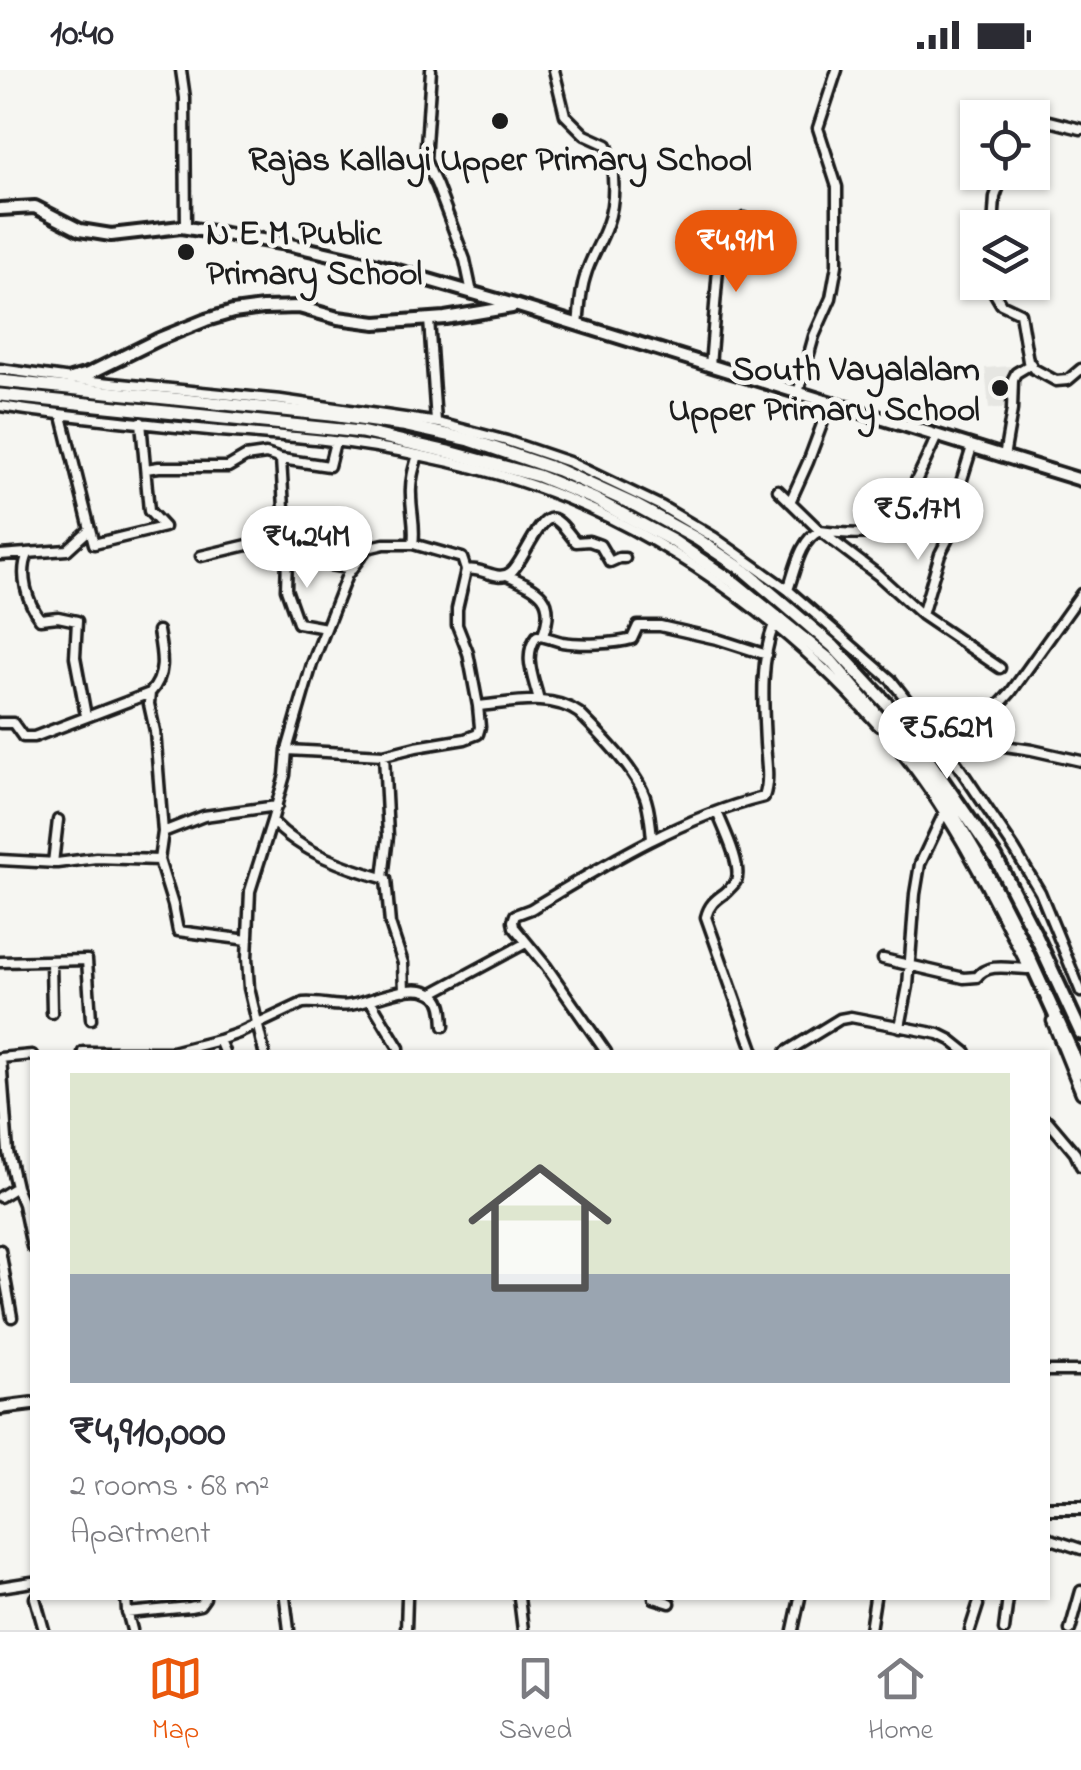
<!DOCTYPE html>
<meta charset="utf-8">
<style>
:root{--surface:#fff;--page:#f2f2f3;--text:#2b2b33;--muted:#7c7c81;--line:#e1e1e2;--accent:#ea580c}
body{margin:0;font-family:"Indie Flower",sans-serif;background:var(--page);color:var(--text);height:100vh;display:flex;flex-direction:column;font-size:38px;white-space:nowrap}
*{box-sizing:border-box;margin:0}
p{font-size:32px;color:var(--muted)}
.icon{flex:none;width:55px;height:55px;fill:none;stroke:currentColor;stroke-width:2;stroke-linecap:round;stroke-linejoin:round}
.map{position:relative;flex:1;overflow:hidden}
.panel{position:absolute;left:30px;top:980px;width:1020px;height:550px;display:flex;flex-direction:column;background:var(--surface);border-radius:0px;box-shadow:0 2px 8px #0004}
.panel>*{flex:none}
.controls{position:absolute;left:960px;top:30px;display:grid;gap:20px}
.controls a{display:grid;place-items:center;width:90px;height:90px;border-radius:0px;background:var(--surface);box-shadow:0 2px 8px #0004;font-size:50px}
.price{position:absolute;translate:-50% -85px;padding:0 22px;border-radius:35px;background:#fff;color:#222;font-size:32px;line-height:65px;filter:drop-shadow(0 2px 5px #0008)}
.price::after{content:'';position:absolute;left:50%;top:60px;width:30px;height:22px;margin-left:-15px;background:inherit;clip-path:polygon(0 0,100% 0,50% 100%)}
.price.on{background:var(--accent);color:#fff}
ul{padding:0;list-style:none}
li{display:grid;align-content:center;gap:20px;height:530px;padding:0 40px}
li+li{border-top:2px solid var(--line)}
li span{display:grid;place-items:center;height:310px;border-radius:0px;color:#555}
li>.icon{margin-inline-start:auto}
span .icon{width:180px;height:180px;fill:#fffc;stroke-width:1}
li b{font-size:42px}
.status{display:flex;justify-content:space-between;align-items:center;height:70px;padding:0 50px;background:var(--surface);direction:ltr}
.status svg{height:28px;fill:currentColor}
.tabs{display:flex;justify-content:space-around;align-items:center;height:140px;border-top:2px solid var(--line);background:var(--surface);font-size:28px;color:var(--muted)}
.tabs a{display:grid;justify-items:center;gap:5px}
.tabs .on{color:var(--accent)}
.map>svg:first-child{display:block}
.built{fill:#e6e6e2}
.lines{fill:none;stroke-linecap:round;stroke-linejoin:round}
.minor-casing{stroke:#1c1c1c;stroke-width:15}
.major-casing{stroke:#1c1c1c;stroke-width:18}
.highway-casing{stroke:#1c1c1c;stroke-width:19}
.minor{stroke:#f6f6f2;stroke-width:8}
.major{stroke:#f6f6f2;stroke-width:10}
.highway{stroke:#f6f6f2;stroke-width:11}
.poi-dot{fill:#1c1c1c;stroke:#f6f6f2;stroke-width:4}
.labels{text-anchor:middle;stroke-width:9;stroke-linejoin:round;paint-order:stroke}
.poi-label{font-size:35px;font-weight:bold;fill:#1c1c1c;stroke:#f6f6f2}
</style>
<div class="status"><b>10:40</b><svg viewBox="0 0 49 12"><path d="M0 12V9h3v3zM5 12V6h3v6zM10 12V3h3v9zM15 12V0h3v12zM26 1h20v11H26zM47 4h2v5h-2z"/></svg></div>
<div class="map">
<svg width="1081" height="1560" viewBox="0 0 1081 1560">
<rect width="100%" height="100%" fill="#f6f6f2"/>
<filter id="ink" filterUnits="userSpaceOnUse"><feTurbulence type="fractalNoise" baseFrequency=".01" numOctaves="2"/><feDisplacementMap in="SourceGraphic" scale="20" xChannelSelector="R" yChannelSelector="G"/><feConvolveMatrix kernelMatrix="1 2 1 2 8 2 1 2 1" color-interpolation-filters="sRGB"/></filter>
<g filter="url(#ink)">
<!-- built -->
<path class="built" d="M1010,296L1014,337L989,339L985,298Z"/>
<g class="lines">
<defs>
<path id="minor" d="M181,0L185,28L186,158
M431,0L425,90L437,116L465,190L472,223
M554,0L565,45L585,65L607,75C615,99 616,131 607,155C601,173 590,188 585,207C580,222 580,239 578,255
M1024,48L1025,45L1081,59
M993,158L995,127L1004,102
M988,212L1001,234L1020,243L1028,291L1034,299L1056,311L1068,310L1081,299
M429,249L436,352
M710,296L718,199L744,148
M0,299L71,309L281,330L439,353L507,371L569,392L661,436L715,468L788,520L891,610L957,694L1015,780L1040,822L1081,922
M798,323L814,266L831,228L837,195V117L818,58L837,0
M0,336C72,347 146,354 219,361C287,366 356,371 423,386C472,396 522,410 568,429C686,478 795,561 879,656
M1004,387L1012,340L1013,309L1016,303L1031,294
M281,389L287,487L352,499
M146,399L159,397H228L245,387L266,384L281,389L329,396L335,372
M778,420L820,461L878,505L922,545L1000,598
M790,432L808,392L830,333
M90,459L94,474L164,457L149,441L141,352
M413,474L462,488L466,500
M28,484C19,504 27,532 40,549L58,547L77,551L75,587L86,646
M0,485L67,480L90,459L62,346
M201,486L286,466
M287,487L286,519L298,553L326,558
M625,488H619L610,492L600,475L589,471L576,472C570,466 562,452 554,449C540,443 523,493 511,502C498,513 481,496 466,500L457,539V555L468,583L478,636C511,633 551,623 579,643C600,664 638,702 646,730C650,743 651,756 652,769
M507,505C539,519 557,527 543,565
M788,520C795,501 800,469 820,461C836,463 868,466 883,460C899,454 928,385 937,366
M922,545L940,484L955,455L954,435L972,377
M158,561C162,584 167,605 150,623L149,634L155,661L163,762
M539,631C534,609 522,585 537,566C546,566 553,570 562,572C580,575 615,574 632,569L638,556H660L717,569L767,585
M0,653H13L23,667H34L150,623
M981,672L992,643L1011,622L1081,524
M898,678C951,742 988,819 1026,893
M287,680L384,685L416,677L465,669L478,664L480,657L478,636
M953,688L957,669L1032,680L1081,691
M717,742C723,757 743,797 736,811C735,814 727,821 725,823C715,830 709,835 706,847L754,982
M0,790L57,793L96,788L159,790L163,762L204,746L277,736
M159,790L173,835L178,861L248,870
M53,793L58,750
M383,808L388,766L384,685
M883,889L964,908L977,907C988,892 1011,899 1029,899
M51,891L52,943
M0,892L87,890L91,949
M404,921L403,893L390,854L386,809C346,798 301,782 272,751L285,705L287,680L312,594L347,505L367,478L384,474H413C416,457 411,442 411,425C410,411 414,398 418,385
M433,923L526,873
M370,930L399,978V982
M1052,951L1081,1023
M900,957L908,916L915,824L920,794L944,743
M83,982H172L219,970
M224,982L219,970L239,963L303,933C319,931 334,938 350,935C372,932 416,908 436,926C444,933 443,946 444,956
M264,982L249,918L247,888L250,821L272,751
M606,982L546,896L514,857L513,851L515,845L531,839C604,795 679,748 764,727C770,710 766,691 765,673C763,633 760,592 774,554
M786,982L840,949L851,947L939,964L951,970L966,982
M0,988L32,985
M1048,1051L1075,1083L1081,1096
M16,1117L23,1134L32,1177
M0,1127L16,1117L8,1082L1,988
M0,1180L12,1247
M1048,1301H1081
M1048,1468L1081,1479
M0,1517L32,1512
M35,1528L44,1560
M126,1528L127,1541L132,1560
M285,1528L289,1560
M519,1528L523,1560
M654,1528L670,1533
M127,1543L190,1537L200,1535L205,1528
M406,1560L407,1528
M793,1560L800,1528
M870,1560L875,1528
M970,1560L978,1535
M1004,1560L1008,1528
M1070,1560L1081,1521"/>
<path id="major" d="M0,139L35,137L80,160L111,165L181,157L287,174L370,193L518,236L1081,410
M71,309L88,304L159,269L206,250L233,242L263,238L299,237L338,248L376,253L445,248L512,237
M0,1338L32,1334
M1048,1438H1081"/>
<path id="highway" d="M0,311L331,345L402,355L470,370L558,400L635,435L697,469L745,501L833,576L897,645L996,788L1036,866L1081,963
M0,325L361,362L453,383L538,406L594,429L673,471L735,513L831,591L933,711L981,792L1020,868L1081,1002"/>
</defs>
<!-- minor casing -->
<use href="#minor" class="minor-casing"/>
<!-- major casing -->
<use href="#major" class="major-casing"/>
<!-- highway casing -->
<use href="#highway" class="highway-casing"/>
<!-- minor -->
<use href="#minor" class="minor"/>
<!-- major -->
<use href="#major" class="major"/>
<!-- highway -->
<use href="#highway" class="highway"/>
</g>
</g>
<!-- markers -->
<g class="poi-dot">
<circle cx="500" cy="51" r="10"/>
<circle cx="186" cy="182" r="10"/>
<circle cx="1000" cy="318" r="10"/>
</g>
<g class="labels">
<!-- poi labels -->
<g class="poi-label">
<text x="500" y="100">Rajas Kallayi Upper Primary School</text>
<text x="206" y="174" text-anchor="start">N E M Public<tspan x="206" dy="40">Primary School</tspan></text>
<text x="980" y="310" text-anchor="end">South Vayalalam<tspan x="980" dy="40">Upper Primary School</tspan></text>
</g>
</g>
</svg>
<div class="controls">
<a><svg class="icon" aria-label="locate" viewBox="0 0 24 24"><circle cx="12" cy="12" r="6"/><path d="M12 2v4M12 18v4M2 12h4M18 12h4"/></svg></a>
<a><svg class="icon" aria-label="layers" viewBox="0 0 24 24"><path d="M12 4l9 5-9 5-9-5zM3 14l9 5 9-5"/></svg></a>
</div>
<b class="price on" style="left:736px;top:225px">₹4.91M</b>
<b class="price" style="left:918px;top:493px">₹5.17M</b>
<b class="price" style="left:307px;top:521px">₹4.24M</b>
<b class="price" style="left:947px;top:712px">₹5.62M</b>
<section class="panel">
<ul>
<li><span style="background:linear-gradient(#dfe7d0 65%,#9aa5b1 0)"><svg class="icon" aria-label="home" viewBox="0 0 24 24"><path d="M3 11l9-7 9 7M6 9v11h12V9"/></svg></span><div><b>₹4,910,000</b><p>2 rooms · 68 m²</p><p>Apartment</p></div></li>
</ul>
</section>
</div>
<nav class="tabs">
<a class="on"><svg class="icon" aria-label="map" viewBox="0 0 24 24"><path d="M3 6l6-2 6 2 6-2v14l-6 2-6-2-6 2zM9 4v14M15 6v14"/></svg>Map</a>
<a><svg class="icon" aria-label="saved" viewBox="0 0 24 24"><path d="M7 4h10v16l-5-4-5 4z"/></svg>Saved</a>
<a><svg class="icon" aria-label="home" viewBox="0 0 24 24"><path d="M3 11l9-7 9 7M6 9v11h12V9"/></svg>Home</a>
</nav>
